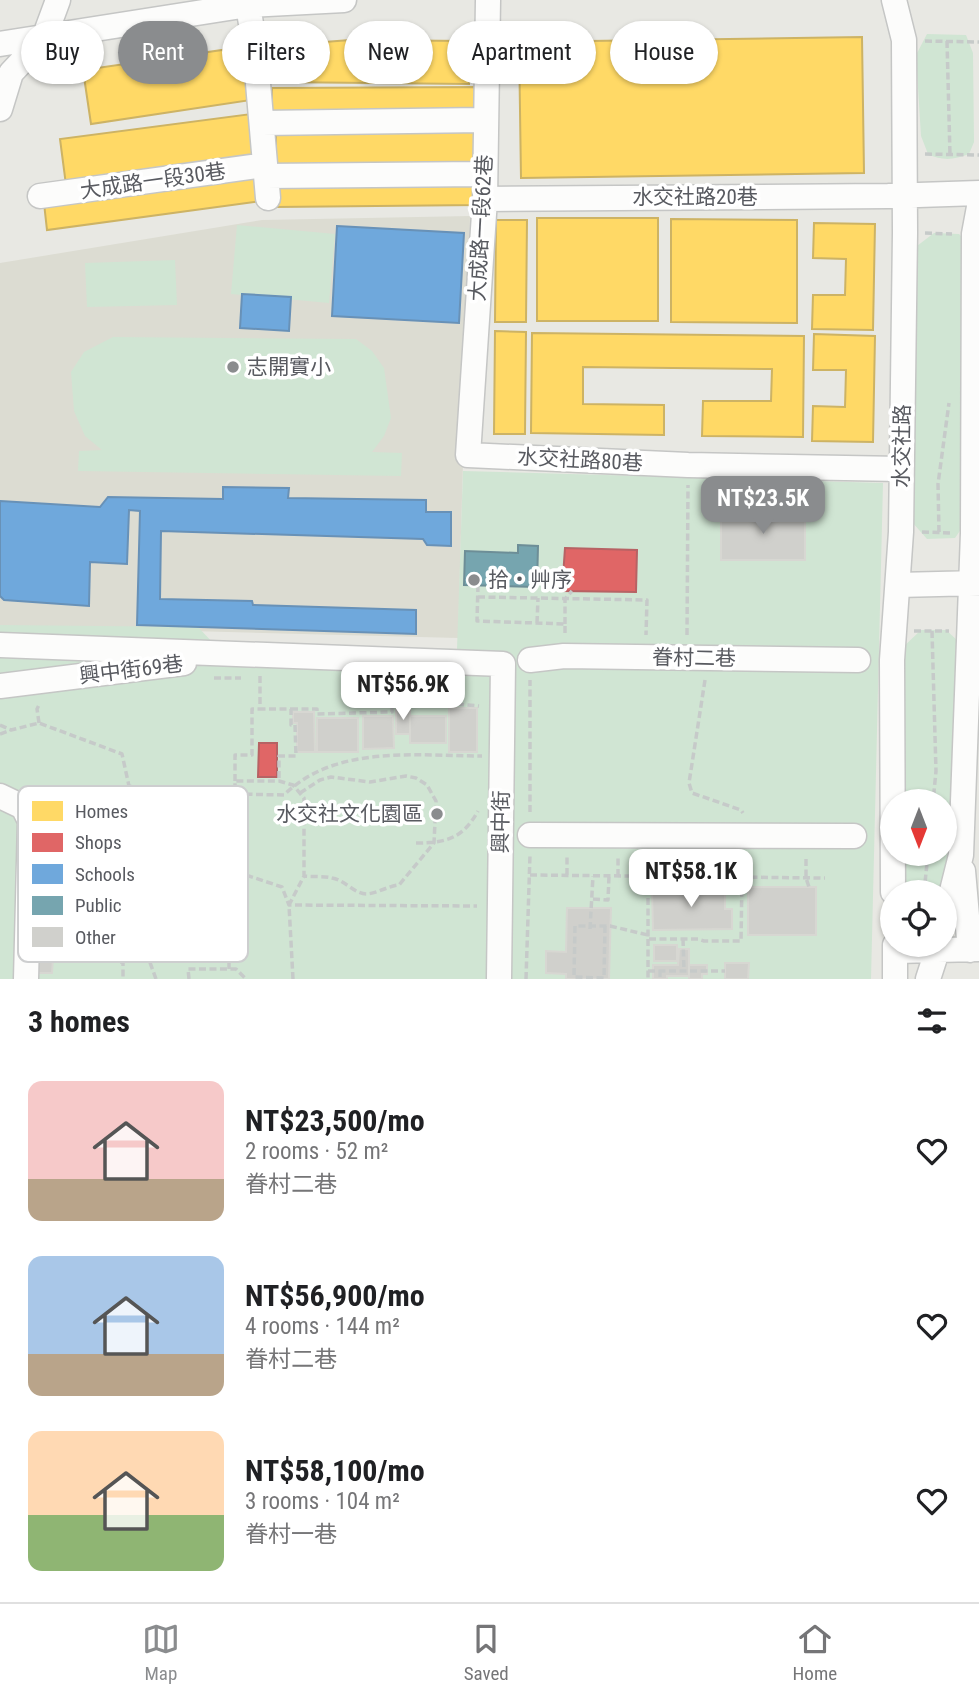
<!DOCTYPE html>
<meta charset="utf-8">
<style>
:root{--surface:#fff;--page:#f6f6f6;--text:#202124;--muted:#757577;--line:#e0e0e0;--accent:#8a8c8e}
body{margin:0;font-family:"Roboto Condensed","Noto Sans TC",sans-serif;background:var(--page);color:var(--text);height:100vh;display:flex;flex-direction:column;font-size:26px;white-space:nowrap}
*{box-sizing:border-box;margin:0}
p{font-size:23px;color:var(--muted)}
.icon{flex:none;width:38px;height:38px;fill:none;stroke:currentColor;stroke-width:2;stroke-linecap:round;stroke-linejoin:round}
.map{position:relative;height:979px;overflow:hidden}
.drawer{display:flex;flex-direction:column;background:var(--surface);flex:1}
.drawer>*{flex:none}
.banner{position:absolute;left:21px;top:21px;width:938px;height:63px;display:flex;gap:14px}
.needle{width:46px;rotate:180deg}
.buttons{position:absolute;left:880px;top:789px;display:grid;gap:14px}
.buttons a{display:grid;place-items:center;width:77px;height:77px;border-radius:50%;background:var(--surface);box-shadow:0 2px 5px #0004;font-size:35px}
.price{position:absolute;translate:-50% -60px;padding:0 16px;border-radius:14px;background:#fff;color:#222;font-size:23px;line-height:46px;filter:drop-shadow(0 2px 4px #0008)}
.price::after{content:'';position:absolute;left:50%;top:42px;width:21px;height:16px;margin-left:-10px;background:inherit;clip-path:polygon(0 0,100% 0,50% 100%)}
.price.on{background:var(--accent);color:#fff}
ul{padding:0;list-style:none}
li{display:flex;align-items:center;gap:21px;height:175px;padding:0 28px}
li span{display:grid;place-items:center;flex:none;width:196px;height:140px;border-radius:14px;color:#555}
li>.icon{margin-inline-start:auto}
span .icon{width:84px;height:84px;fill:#fffc;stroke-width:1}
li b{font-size:30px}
h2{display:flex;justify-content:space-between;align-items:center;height:84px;padding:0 28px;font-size:30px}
.pill{padding:0 24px;border-radius:32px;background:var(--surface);box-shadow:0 2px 5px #0004;font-size:24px;line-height:63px}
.pill.on{background:var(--accent);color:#fff}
.menu{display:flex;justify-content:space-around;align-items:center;height:98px;border-top:2px solid var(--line);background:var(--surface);font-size:19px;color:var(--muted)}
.menu a{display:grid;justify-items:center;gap:4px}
.menu .on{color:var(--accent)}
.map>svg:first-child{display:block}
.education{fill:#dcdcd2}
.green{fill:#d0e5d3}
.homes{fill:#ffd966;stroke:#cdb364;stroke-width:2}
.shops{fill:#e06666;stroke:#b76264;stroke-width:2}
.schools{fill:#6fa8dc;stroke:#6891b7;stroke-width:2}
.public{fill:#76a5af;stroke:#6d8e97;stroke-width:2}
.building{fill:#d0d0cc;stroke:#d7d7d2;stroke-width:2}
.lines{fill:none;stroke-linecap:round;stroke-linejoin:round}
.minor-casing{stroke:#c5c6c5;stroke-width:27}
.path{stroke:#c6cac9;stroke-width:3.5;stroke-dasharray:7 3.5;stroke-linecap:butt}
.minor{stroke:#fcfcfb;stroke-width:24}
.poi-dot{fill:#8a8c8e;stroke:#fff;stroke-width:2.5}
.labels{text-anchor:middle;stroke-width:7;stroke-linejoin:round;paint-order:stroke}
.street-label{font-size:21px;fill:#585a60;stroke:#fff}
.poi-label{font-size:21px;fill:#585a60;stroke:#fff;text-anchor:start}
.key{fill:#fff;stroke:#cdcecf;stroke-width:2}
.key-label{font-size:19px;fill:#585a60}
</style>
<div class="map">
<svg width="979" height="979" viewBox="0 0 979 979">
<rect width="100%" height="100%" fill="#e8e8e3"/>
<!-- education -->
<path class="education" d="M470,216L458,638L0,626V263L262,220Z"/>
<!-- green -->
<path class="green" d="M927,34L966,35L973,53L974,142L969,154C954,160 942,161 928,154L921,136L916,55Z
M237,225L335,234L329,303L231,294Z
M934,233L959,234L971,246L964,525L955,538L927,539L912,522L913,249Z
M175,260L177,305L87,307L85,263Z
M113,337L356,339L372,351L384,368L391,418L384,436L372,452L402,453L401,476L78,471L79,451L102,450L85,436L74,411L71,372L84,352Z
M463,471L883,483L871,979H0V625L198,627L214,644L457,649Z
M921,630H946L957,640L949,833L944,892H901V854H945V802L901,801V649Z"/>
<!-- homes -->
<path class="homes" d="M862,37L864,173L521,178L519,42Z
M350,40L468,41L469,84L274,82V46Z
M243,47L251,100L91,124L83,70Z
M479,87V113L272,114V88Z
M251,114L257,160L66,185L60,139Z
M481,129L482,166L276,167V130Z
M258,174L261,201L47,230L44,203Z
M478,182V205L275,207L274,183Z
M537,218H658V321H537Z
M671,219L797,220V323L671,322Z
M496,220H527L526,322H495Z
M814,223L875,224L873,330L812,329L813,295H845L846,259L813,258Z
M495,331L526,332L525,434H494Z
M532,333L804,336L803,437L702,436L703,401H771L772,369L583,367V404L664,405V435L531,433Z
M814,334L875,336L873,442L812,441L813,406L845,407L846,370H813Z"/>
<!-- shops -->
<path class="shops" d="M565,548L637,550L636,592L562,591Z
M259,743H277V777H258Z
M578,929L600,930V974L577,973Z"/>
<!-- schools -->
<path class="schools" d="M337,226L464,233L459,323L332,316Z
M242,294L291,297L289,331L240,328Z
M223,487L289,488L288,498L426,500V512H451V546L427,545L423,539L161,531L160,599L252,601L253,605L416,610V634L137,625L140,511L129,510L127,564L90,562L89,606L4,600L0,596V501L100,507L108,497L223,499Z"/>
<!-- public -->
<path class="public" d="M518,545L538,546L537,587L464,585L465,551L518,553Z"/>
<!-- building -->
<path class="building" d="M721,512L805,513V560H721Z
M449,708H477V752H449Z
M396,710H410V734H396Z
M293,712H314L315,752H297V723H293Z
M363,716H393L394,748L363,749Z
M410,716H446V743H410Z
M317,718H358V752H317Z
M748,887H816V935H748Z
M725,888V909H732V929L653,930L652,889Z
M567,908H611L609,979H566V974L546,973V951L566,952Z
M32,912L127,913V957H53L52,973H31Z
M654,945H677V961H654Z
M679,949H689V976H667V979H653V965H678Z
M725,963H749L748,979H725Z
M689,965H707V974H702V979H689Z"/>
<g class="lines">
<defs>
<path id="minor" d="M488,0L485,199L468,455L688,465L901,469
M248,5L255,49L268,198
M0,44L248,5L344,0
M0,109L11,73L44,38L58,0
M262,123L482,120
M266,176L481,174
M40,196L265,165
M485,199L888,196L979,193
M898,585L979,583
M0,645L503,664L499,979
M530,660L564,656L858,660
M0,686L184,663
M0,796L23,807L30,821L26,979
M530,835L854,836
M963,871L970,950
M893,892L892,660L901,532L905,233L904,40L894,0
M945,919L961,855L973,533L974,234L979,207
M896,951L979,949
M895,979V945
M928,979L939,945"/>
</defs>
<!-- minor casing -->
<use href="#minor" class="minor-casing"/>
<!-- path -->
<path class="path" d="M925,41L979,42
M947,41L950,155
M925,154L979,155
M925,233L952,234
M922,532L952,533
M939,532L938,484L949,403
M478,585L477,621L565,624V636
M478,597L647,600L646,635
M537,623L538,598
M565,624V599L572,591
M914,631H949
M932,631L936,771L933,802
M687,635L688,485
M260,676V709H291V725H295L296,756H279V781
M214,678H241
M705,680L689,783L692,793L741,810L743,813
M412,683V705
M457,704L479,706
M291,709H317V714L392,712V706L457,704V685
M39,723L37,709L40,703
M0,725L11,730L39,723L122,754L129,786L167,794H235V781H279L293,785L304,798V876L289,905L293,979
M0,734L11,730
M235,781V755H252V709H260
M300,793L320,780L331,777L370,782L406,776L416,778L427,785L436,801L434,843L399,885C388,886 378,893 367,894C354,894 345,880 332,878C324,876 313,877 304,876
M235,794L284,795C336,744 416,756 482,756
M530,812V680
M416,843C447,843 463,838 478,811
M653,857V876
M707,858V877
M739,859V877
M806,859V878L809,887
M530,875L825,878
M567,875V856
M618,876V857
M648,877V939H698L704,941H741L742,877
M924,892L928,854
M593,899L608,900L609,876
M605,926L604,978L574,977L575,926H610L648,935
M590,929L593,876
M648,939V979
M683,939L684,970
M220,951H229V969
M120,962H123V979
M660,970V979
M648,971H725
M156,979L148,957L143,928L148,903L160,887L188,871L246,875L282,887L289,905L477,906
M189,979L188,969H236L246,979
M526,979L530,855"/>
<!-- minor -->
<use href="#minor" class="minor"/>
</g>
<!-- markers -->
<g class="poi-dot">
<circle cx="233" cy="367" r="7"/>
<circle cx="474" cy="580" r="7"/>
<circle cx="437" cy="814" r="7"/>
</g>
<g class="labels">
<!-- street labels -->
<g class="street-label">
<text transform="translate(153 181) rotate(-8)" y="7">大成路一段30巷</text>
<text x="695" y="204">水交社路20巷</text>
<text transform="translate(481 228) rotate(-87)" y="7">大成路一段62巷</text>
<text transform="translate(902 446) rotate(-89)" y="7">水交社路</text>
<text transform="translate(580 460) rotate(3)" y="7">水交社路80巷</text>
<text transform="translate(694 658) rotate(1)" y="7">眷村二巷</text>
<text transform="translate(131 670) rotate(-7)" y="7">興中街69巷</text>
<text transform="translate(501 822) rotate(-89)" y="7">興中街</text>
</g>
<!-- poi labels -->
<g class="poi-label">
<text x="247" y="374">志開實小</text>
<text x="488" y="587">拾・艸序</text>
<text x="423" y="821" text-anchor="end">水交社文化園區</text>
</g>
</g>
<!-- legend -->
<rect x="18" y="786" width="230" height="176" rx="10" class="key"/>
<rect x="32" y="801" width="31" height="20" fill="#ffd966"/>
<rect x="32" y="833" width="31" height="19" fill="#e06666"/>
<rect x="32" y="864" width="31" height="20" fill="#6fa8dc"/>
<rect x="32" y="896" width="31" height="19" fill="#76a5af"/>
<rect x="32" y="927" width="31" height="20" fill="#d0d0cc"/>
<g class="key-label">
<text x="75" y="818">Homes</text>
<text x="75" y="849">Shops</text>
<text x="75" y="881">Schools</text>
<text x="75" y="912">Public</text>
<text x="75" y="944">Other</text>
</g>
</svg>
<div class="buttons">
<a><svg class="needle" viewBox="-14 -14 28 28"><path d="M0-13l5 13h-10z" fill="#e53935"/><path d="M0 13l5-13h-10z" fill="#757577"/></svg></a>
<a><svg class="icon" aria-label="locate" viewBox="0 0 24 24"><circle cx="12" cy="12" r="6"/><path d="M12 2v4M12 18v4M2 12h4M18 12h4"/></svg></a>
</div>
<b class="price on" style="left:763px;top:536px">NT$23.5K</b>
<b class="price" style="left:403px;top:722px">NT$56.9K</b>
<b class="price" style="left:691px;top:909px">NT$58.1K</b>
<div class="banner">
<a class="pill">Buy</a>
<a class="pill on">Rent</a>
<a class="pill">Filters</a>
<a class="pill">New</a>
<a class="pill">Apartment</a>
<a class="pill">House</a>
</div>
</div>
<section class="drawer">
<h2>3 homes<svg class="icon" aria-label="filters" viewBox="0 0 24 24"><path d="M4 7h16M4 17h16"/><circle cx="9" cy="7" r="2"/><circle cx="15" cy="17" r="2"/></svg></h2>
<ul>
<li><span style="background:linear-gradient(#f6c9c9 70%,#b9a48a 0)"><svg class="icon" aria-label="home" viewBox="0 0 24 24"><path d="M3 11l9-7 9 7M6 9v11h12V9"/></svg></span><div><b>NT$23,500/mo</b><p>2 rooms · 52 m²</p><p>眷村二巷</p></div><svg class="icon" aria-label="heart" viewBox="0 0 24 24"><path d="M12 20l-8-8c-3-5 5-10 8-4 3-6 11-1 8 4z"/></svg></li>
<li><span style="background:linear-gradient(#a9c7e8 70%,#b9a48a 0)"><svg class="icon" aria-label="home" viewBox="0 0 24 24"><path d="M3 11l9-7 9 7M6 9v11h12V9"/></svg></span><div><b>NT$56,900/mo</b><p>4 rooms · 144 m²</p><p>眷村二巷</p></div><svg class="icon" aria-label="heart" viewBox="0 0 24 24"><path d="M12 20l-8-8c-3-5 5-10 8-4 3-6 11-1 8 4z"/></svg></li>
<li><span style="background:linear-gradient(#ffd9b3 60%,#8fb573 0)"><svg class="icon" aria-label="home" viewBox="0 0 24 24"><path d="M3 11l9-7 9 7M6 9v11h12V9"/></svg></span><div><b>NT$58,100/mo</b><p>3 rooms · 104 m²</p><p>眷村一巷</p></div><svg class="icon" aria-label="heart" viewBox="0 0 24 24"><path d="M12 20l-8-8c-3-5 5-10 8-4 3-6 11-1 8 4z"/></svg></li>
</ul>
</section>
<nav class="menu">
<a class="on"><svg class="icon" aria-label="map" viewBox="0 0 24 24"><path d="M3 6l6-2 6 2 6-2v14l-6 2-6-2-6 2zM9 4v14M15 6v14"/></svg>Map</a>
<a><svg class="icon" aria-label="saved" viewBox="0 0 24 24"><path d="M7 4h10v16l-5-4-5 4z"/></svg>Saved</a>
<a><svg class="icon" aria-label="home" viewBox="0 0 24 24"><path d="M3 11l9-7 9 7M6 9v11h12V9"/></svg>Home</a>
</nav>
